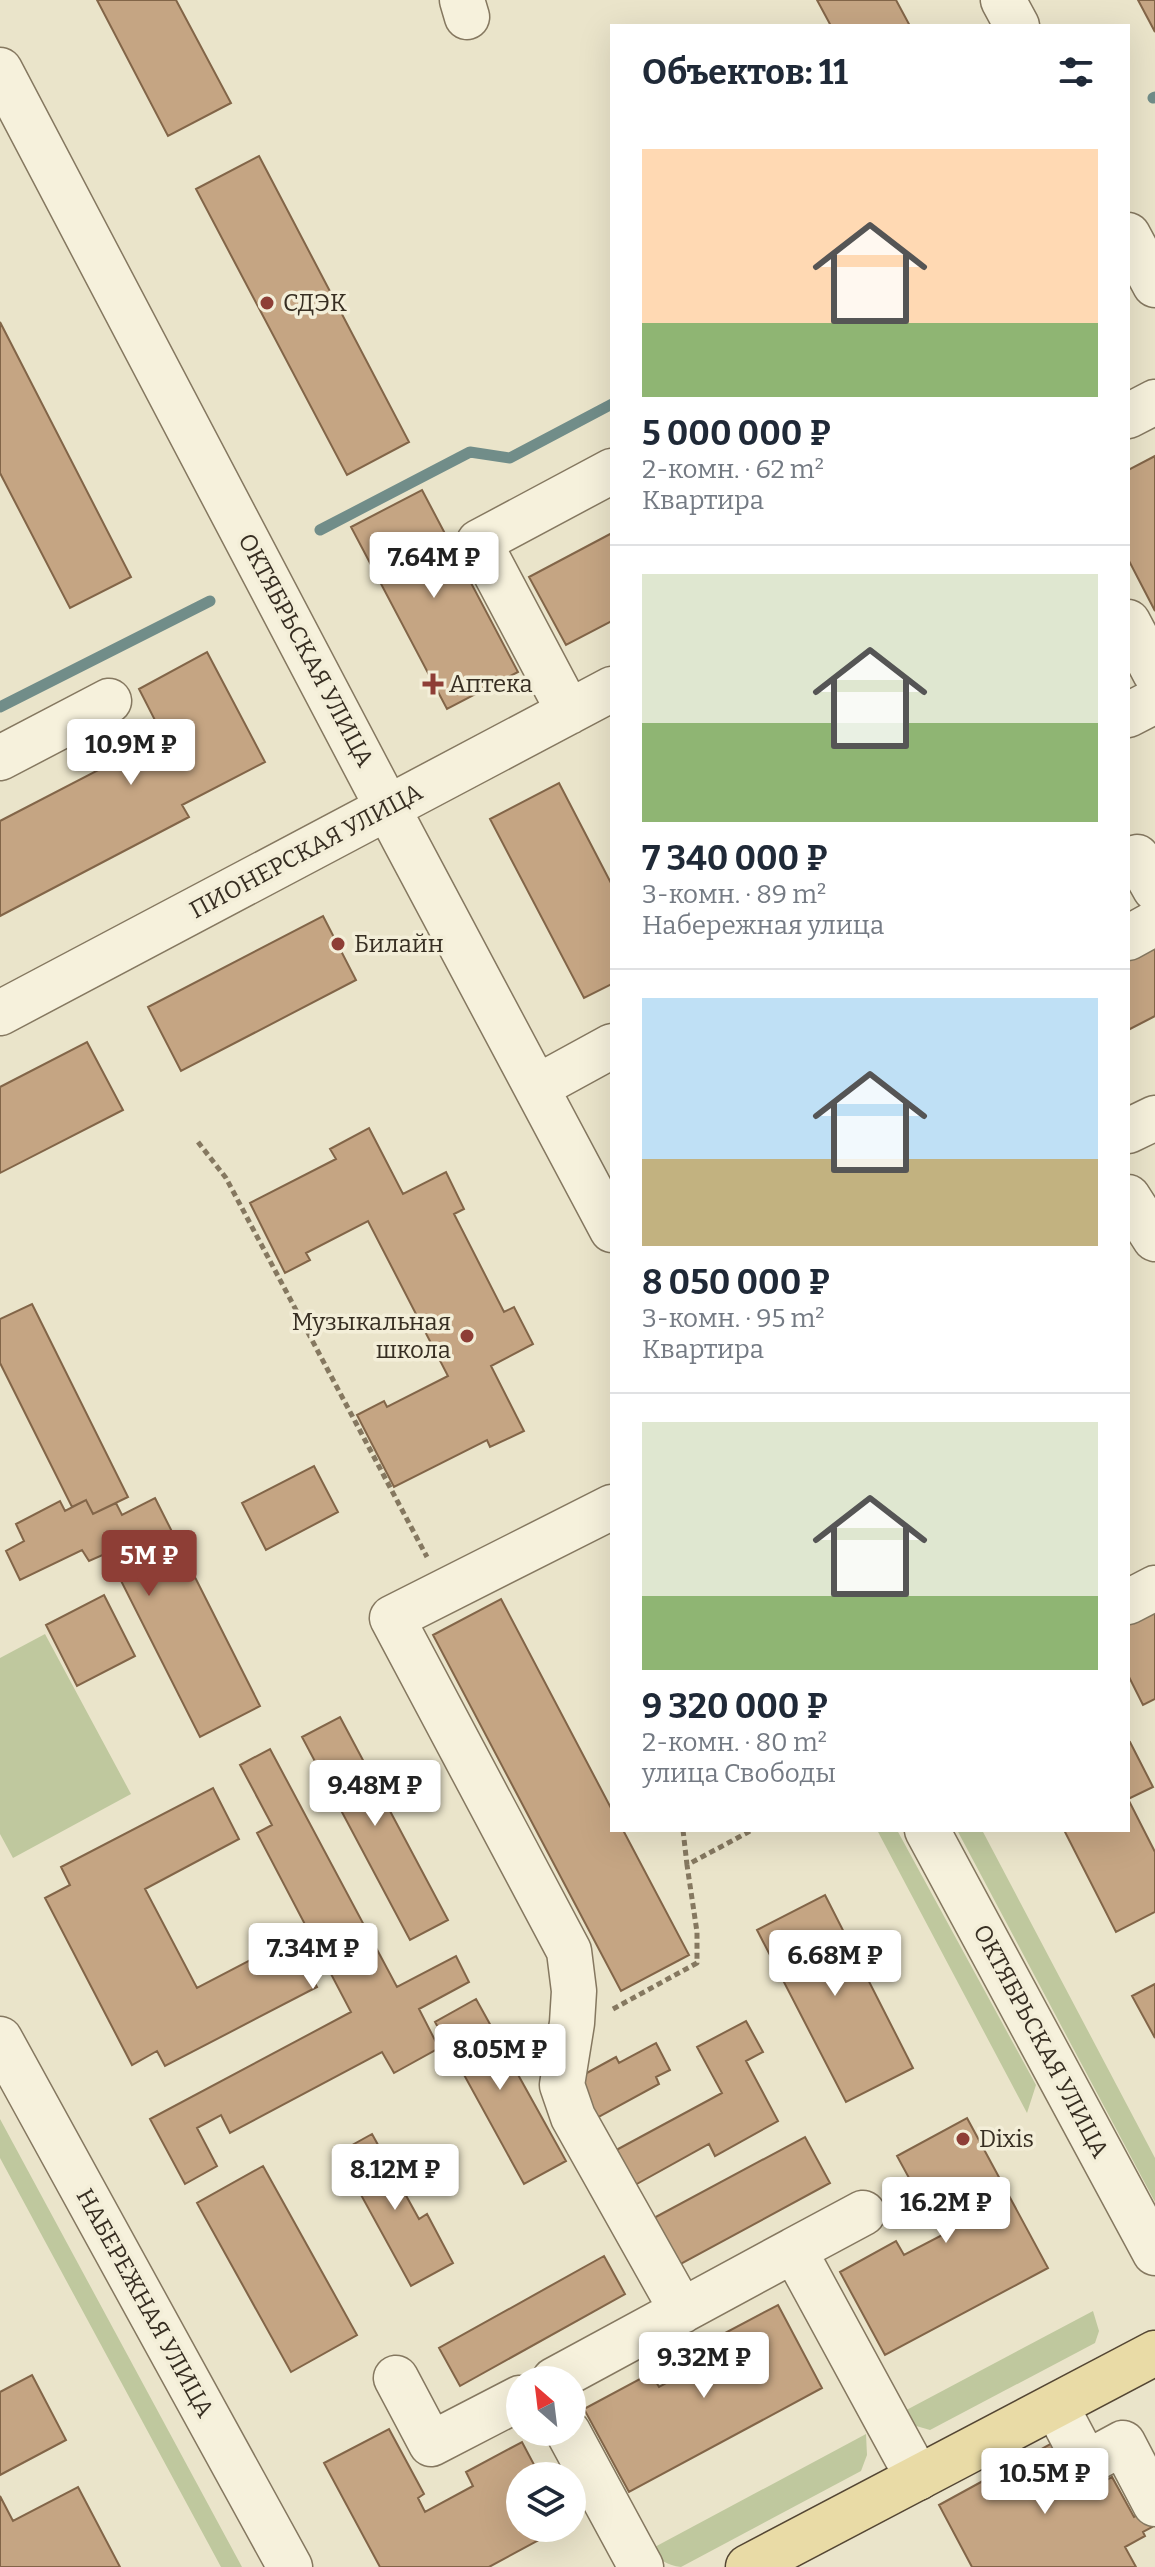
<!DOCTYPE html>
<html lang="ru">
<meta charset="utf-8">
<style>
:root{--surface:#fff;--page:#f6f6f7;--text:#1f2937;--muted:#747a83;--line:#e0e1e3;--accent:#8e3e36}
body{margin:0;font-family:Bitter,serif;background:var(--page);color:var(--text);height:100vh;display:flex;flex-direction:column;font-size:30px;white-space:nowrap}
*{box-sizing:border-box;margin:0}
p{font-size:26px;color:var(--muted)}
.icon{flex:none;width:44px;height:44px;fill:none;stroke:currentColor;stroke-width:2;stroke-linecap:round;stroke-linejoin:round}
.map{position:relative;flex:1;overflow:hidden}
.panel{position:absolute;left:610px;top:24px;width:520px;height:1808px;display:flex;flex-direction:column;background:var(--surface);border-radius:0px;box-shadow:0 8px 32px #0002}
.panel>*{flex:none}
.needle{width:52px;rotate:332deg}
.tools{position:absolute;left:506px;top:2366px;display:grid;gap:16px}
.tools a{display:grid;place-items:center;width:80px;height:80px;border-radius:50%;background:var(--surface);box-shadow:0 8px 32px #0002;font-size:40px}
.price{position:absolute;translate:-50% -68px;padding:0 18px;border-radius:8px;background:#fff;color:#222;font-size:26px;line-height:52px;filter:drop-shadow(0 2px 4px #0008)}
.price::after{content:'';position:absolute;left:50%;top:48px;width:24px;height:18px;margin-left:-12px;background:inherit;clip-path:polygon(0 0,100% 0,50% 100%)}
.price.selected{background:var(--accent);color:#fff}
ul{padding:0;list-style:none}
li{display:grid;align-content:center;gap:16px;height:424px;padding:0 32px}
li+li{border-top:2px solid var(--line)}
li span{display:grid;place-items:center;height:248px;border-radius:0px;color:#555}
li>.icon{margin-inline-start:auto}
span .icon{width:144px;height:144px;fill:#fffc;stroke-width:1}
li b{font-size:34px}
h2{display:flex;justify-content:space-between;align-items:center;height:96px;padding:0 32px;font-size:34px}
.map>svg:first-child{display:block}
.green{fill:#bfc89e}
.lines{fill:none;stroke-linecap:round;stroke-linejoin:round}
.stream{stroke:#718d89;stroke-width:11}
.building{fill:#c5a583;stroke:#826548;stroke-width:2}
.minor-casing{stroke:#857860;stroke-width:47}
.major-casing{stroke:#544633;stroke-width:47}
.path{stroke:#857860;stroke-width:5;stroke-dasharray:6 4;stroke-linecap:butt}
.minor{stroke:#f6f1dc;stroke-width:44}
.major{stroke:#e9dba6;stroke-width:44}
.poi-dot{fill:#8e3e36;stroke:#f3eed8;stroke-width:3}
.labels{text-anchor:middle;stroke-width:7;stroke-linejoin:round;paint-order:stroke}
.poi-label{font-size:24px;fill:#372e22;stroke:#f3eed8;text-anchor:start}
.street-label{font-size:24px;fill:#372e22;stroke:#f3eed8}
</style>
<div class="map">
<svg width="1155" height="2567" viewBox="0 0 1155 2567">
<rect width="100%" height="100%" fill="#eae4ca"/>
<!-- green -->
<path class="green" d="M45,1634L131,1794L13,1858L0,1834V1658Z
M877,1830H897L1036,2085L1027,2113Z
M957,1830H982L1155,2158V2202Z
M0,2119L242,2567H221L0,2158Z
M1093,2311L1099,2331L1095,2343L930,2430L906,2423L897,2415Z
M866,2434L867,2455L861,2471L681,2567C667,2565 660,2561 651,2549Z"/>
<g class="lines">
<!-- stream -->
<path class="stream" d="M1153,98L1155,97
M320,530L470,452L510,458L612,404
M0,707L210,601"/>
</g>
<!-- building -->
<path class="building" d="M97,0H176L231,103L168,136Z
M817,0H896L910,26H831Z
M1138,0H1155V32Z
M259,156L409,442L347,475L196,189Z
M0,322L131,577L70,608L0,473Z
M1155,456V611L1128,559V470Z
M422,490L518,672L447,709L351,527Z
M612,533V621L566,645L529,577Z
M207,652L265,762L182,805L189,817L0,916V821L135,751L131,743L159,728L139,689Z
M559,783L612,885V984L584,998L490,819Z
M323,916L356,980L181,1071L148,1007Z
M1155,938V1016L1128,1030V952Z
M87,1042L123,1110L0,1173V1087Z
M369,1128L403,1194L446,1172L464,1209L454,1214L504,1312L514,1307L533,1344L491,1366L524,1431L490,1447L487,1440L394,1487L357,1415L384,1401L387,1407L448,1376L368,1221L306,1253L310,1260L285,1273L250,1203L336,1159L330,1149Z
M32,1304L128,1497L93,1514L86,1500L72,1507L0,1363V1319Z
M314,1466L338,1512L266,1550L242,1503Z
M155,1498L260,1706L200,1737L107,1553L89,1561L82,1550L20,1580L6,1551L24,1541L16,1524L60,1501L65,1511L86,1500L93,1514L116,1503L122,1515Z
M104,1595L135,1656L77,1686L46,1625Z
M501,1599L612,1810V1830H623L689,1955L621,1991L433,1635Z
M1155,1608V1699L1143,1705L1128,1675V1622Z
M340,1717L448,1920L410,1940L302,1737Z
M1130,1742L1153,1787L1128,1799L1155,1852V1912L1116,1932L1064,1830H1128V1743Z
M270,1749L397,1987L456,1956L469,1982L419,2009L439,2048L394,2073L382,2052L230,2133L221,2115L197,2128L217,2166L185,2184L150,2119L351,2012L257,1833L272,1825L240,1765Z
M213,1788L239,1839L145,1889L197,1988L291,1939L317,1987L165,2066L157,2051L132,2065L45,1898L70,1885L61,1867Z
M825,1895L913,2068L846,2102L757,1930Z
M1155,1984V2038L1132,1996Z
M476,1999L566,2161L524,2184L435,2022Z
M746,2021L763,2052L746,2061L778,2121L715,2156L709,2144L626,2190L607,2155L722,2093L697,2047Z
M656,2043L670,2070L656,2077L659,2084L595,2119L574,2080L616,2057L619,2063Z
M967,2118L1048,2268L885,2355L840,2272L896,2241L904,2255L950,2231L943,2217L933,2222L897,2156Z
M372,2134L419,2219L427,2214L453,2263L411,2286L338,2153Z
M805,2137L830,2183L677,2266L652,2219Z
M263,2166L357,2335L291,2372L197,2203Z
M604,2256L625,2294L460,2386L439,2348Z
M778,2305L822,2388L629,2492L584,2409L651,2373L659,2387L718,2355L710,2341Z
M32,2375L66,2440L0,2475V2392Z
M389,2429L424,2494L418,2498L425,2512L473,2486L466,2472L522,2442L540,2476H520V2528H561L489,2567H380L324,2463Z
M1065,2436L1093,2488L1112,2477L1134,2517L1144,2512L1152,2527L1143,2532L1145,2536L1125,2547L1136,2567H972L939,2505Z
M78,2487L120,2567H0V2496L13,2521Z"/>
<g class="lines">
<defs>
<path id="minor" d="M462,0L467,17
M1003,0L1017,26
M0,70L404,839L612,1230
M1128,235L1155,285
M1128,416L1155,402
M1128,622L1155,673
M569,712L479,542L612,471
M1128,715L1155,701
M0,758L109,701
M1137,857L1155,889
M1128,938L1155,923
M0,1013L612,689
M537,1087L612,1046
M1128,1131L1155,1118
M1128,1197L1155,1239
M612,1507L392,1618L569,1951L574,1991L572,2023L562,2085L573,2117L682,2311
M1128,1602L1155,1588
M927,1830L1155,2253
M0,2039L290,2567
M794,2250L863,2213
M396,2378L431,2444L520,2398
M554,2380L794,2250L918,2478
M1056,2406L1086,2463L1123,2443L1155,2504
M568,2432L641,2567"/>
<path id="major" d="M748,2567L1155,2353"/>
</defs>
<!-- minor casing -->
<use href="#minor" class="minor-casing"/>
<!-- major casing -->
<use href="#major" class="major-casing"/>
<!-- path -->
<path class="path" d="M198,1142L226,1178L427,1557
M683,1830L687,1865
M613,2009L697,1963V1932L687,1865L752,1830"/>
<!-- minor -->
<use href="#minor" class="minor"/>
<!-- major -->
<use href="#major" class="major"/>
</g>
<!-- markers -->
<g class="poi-dot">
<circle cx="267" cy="303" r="8"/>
<path d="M429 672h8v8h8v8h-8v8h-8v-8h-8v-8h8z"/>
<circle cx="338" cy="944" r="8"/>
<circle cx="467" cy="1336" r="8"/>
<circle cx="963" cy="2139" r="8"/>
</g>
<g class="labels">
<!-- poi labels -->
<g class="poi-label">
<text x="283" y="311">СДЭК</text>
<text x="449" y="692">Аптека</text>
<text x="354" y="952">Билайн</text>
<text x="451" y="1330" text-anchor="end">Музыкальная<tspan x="451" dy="28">школа</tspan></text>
<text x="979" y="2147">Dixis</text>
</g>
<!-- street labels -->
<g class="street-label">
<text transform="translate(306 650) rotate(62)" y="8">ОКТЯБРЬСКАЯ УЛИЦА</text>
<text transform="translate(306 851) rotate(-28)" y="8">ПИОНЕРСКАЯ УЛИЦА</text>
<text transform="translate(1041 2041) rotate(62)" y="8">ОКТЯБРЬСКАЯ УЛИЦА</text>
<text transform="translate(145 2303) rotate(61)" y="8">НАБЕРЕЖНАЯ УЛИЦА</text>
</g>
</g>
</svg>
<div class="tools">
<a><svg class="needle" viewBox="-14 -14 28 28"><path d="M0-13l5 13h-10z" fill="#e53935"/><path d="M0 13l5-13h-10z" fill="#747a83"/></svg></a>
<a><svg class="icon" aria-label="layers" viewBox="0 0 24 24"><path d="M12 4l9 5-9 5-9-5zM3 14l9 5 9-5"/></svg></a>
</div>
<b class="price" style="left:434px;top:600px">7.64M ₽</b>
<b class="price" style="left:131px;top:787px">10.9M ₽</b>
<b class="price selected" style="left:149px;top:1598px">5M ₽</b>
<b class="price" style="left:375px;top:1828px">9.48M ₽</b>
<b class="price" style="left:313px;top:1991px">7.34M ₽</b>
<b class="price" style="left:835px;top:1998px">6.68M ₽</b>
<b class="price" style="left:500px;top:2092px">8.05M ₽</b>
<b class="price" style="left:395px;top:2212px">8.12M ₽</b>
<b class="price" style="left:946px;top:2245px">16.2M ₽</b>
<b class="price" style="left:704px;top:2400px">9.32M ₽</b>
<b class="price" style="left:1045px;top:2516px">10.5M ₽</b>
<section class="panel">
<h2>Объектов: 11<svg class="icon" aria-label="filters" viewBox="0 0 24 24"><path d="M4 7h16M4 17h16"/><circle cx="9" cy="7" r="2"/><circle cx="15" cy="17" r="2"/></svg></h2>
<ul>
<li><span style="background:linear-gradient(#ffd9b3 70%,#8fb573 0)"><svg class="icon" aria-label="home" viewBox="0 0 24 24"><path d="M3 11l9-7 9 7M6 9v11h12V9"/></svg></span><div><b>5 000 000 ₽</b><p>2-комн. · 62 m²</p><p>Квартира</p></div></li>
<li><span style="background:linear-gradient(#dfe7d0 60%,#8fb573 0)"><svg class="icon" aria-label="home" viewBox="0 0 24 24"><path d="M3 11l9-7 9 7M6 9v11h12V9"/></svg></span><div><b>7 340 000 ₽</b><p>3-комн. · 89 m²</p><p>Набережная улица</p></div></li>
<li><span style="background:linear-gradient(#bfe0f5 65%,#c2b280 0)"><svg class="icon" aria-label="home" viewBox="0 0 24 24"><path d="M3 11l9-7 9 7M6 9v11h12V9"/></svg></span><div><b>8 050 000 ₽</b><p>3-комн. · 95 m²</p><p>Квартира</p></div></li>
<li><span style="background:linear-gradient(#dfe7d0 70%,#8fb573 0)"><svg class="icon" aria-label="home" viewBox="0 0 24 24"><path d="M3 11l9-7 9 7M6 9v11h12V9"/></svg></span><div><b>9 320 000 ₽</b><p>2-комн. · 80 m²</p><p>улица Свободы</p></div></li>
</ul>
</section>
</div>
